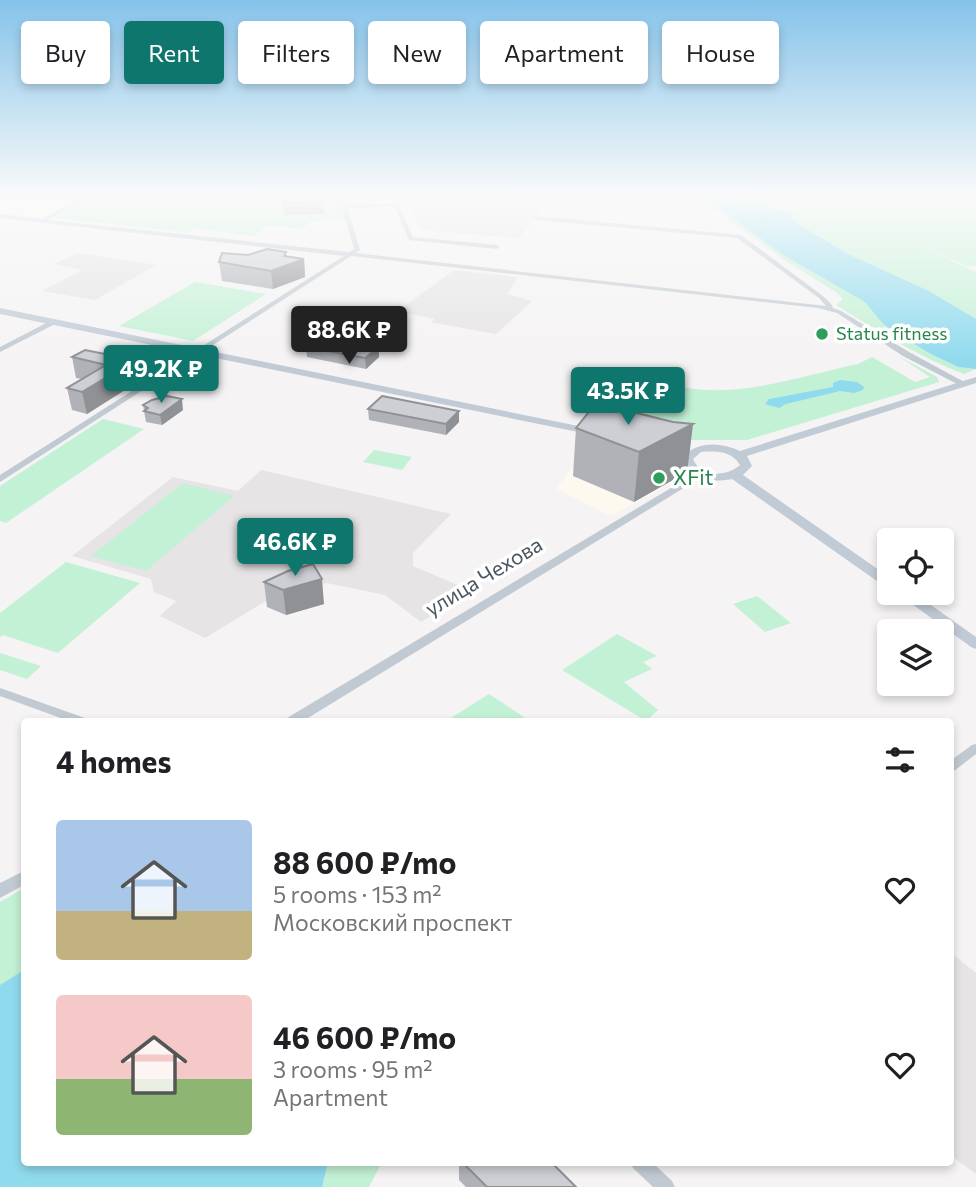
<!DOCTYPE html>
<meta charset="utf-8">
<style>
:root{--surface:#fff;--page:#f6f6f6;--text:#202124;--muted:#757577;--accent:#0f766e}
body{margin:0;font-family:Commissioner,sans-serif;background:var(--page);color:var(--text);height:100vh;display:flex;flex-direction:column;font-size:26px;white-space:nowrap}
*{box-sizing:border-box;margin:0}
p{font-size:23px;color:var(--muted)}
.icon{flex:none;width:38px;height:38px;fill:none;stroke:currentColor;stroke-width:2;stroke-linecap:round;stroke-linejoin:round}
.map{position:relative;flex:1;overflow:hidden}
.details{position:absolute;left:21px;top:718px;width:933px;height:448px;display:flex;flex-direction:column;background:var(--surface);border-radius:7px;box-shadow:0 4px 10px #0003}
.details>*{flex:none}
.top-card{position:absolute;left:21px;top:21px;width:934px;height:63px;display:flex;gap:14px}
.fabs{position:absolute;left:877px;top:528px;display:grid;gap:14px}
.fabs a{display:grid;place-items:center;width:77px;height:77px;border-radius:7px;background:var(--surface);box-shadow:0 4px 10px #0003;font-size:35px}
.price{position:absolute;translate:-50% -60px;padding:0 16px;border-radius:7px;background:var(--accent);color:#fff;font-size:23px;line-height:46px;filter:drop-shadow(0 2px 4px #0008)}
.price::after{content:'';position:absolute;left:50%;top:42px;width:21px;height:16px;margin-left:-10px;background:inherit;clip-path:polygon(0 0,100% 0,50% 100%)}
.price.on{background:#222;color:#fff}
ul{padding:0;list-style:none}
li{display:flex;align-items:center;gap:21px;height:175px;padding:0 35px}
li span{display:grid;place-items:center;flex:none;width:196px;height:140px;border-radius:7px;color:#555}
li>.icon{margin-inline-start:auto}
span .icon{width:84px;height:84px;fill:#fffc;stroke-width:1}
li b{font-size:30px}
h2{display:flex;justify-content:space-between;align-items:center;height:84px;padding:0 35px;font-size:30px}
.tag{padding:0 24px;border-radius:7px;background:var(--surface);box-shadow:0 4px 10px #0003;font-size:24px;line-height:63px}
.tag.on{background:var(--accent);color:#fff}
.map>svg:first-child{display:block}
.commercial{fill:#fdf9ef}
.education{fill:#e6e4e5}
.green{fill:#c3f1d5}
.water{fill:#90daee}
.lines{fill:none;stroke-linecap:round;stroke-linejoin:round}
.minor{fill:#c1cad2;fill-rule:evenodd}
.tertiary{fill:#c1cad2;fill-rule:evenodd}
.secondary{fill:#c1cbd6;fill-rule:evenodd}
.wall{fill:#b0b2b7}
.shaded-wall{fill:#909195}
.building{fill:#cdcfd5;stroke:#909195;stroke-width:2}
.leisure-dot{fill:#2e9e5b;stroke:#fff;stroke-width:2.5}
.labels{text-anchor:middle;stroke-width:7;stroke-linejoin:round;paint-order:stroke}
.far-leisure-label{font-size:18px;fill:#27864d;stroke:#fff;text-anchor:start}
.leisure-label{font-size:21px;fill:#27864d;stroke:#fff;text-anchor:start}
.street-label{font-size:21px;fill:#4a5661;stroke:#fff}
</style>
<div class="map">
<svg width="976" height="1187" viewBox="0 0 976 1187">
<rect width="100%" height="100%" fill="#f5f3f3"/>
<!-- commercial -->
<path class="commercial" d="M0,196H83L44,217L0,212Z
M588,446L683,474L679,479L611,516L556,489Z"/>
<!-- education -->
<path class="education" d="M398,196H553L519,238L422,230L411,208L402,207Z
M77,253L156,265L95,300L42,291L82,270L54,264Z
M454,270L518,277L507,294L532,301L496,334L430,322L435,319L398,311Z
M261,470L451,514L413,553V566L472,591L421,622L385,595L327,583L264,602L205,638L160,616L176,601L154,592L151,579L72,556L173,477L238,491Z
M950,952L976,973V1174L950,1155Z"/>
<!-- green -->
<path class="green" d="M94,196H338L346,220L312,221L302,229L267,225L254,236L194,228L188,232L52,218Z
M688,196L706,198L783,255L866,302L884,325L927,352L958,367L976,369L964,374C919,357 878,331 836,305L843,299L837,293L786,261L710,207Z
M732,196H976V266H967L912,242L976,272V319L929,291L844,252L791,220L786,212Z
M195,282L266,294L193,341L119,326Z
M872,357L915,382L930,377L900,357L937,377L939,382L747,440H690L645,421L643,409L657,378L669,374L676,376L672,382L674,385C733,401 800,376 858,364Z
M103,419L144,429L6,523L0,521V486Z
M374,450L412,457L402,470L363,462Z
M183,483L234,496L146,571L91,556Z
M66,562L140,583L58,653L3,635L0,637V613Z
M757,596L791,623L765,632L733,604Z
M617,634L657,656L643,662L652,669L624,682L658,710L646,721L562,670Z
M0,653L41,666L27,679L0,670Z
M489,694L530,721H446Z
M24,888V1162H382L369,1187H0V902Z"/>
<!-- water -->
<path class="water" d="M702,196H732L786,212L793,216L792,220L844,252L929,291L976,319V369L958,367L927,352L884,325L865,302L783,255Z
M840,380L857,382L864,387L863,390L854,393L840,391L786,404L779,408L765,404L769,399L833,387V383Z
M24,970V1162H328L322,1187H0V985Z"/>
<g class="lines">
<!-- minor -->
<path class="minor" d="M84,196H91L48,220L349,252L354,249L338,196H344L347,205L398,203L413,237L497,245L500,247L497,249L409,240L394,206L348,209L360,250L356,253L826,306L819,298L737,238L537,220L534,218L537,216L741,235L823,296L832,305L833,308L841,311L909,352L968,384L967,386H961L903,356L837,313L818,308L351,256L0,482V475L344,256L0,218V214L42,219Z
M52,320L59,322L0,352V347Z
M0,688L85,718L87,721H69L0,696Z
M976,744V754L954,771L950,772V761L972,745Z
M630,1162H652L672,1181L675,1187H653L633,1168Z"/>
<!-- tertiary -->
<path class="tertiary" d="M701,470L705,471L706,473L705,475L303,721H285L287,718Z
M24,871V885L0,898V883Z"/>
<!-- secondary -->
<path class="secondary" d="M0,308L593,429L599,432L593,435L0,314Z
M976,377V383L747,456L752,466L743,475L889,577V587L884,586L732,479C712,483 689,480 681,458C697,441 720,442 740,451ZM701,452C716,451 732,451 740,465C726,477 701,478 693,459Z
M897,593H914L976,637V649L971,647Z"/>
</g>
<!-- wall -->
<path class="wall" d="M323,196L324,214L285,215L283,203Z
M248,255L286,256L304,259L305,277L273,289L222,281L219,262Z
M306,347H379V357L366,369L307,357Z
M72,357L135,360L139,381L87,414L72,410L67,388L82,379L76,378Z
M143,405L183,410L162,425L146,422Z
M368,409L459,411V422L446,435L369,420Z
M673,422L693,424L687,472L634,502L573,476L576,428Z
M264,582L324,604L286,615L267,607Z
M459,1162H551L576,1187H466L459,1180Z"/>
<!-- shaded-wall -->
<path class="shaded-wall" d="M286,252L287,265L304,259L305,277L273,289L271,271Z
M379,347V357L366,369L365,358Z
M135,360L139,381L87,414L82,392Z
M182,399L183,410L162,425L160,415Z
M459,411V422L446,435V424Z
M693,424L687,472L634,502L639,452Z
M322,579L324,604L286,615L283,590Z"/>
<!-- building -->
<path class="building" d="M284,196H322L323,201L283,203Z
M267,249L286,252L284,256L304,259L271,271L219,262L222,253L248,255Z
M320,336L379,347L365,358L306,347Z
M85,350L135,360L82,392L67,388L106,365L72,357Z
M167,396L182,399L160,415L144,411L148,408L143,405L152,400Z
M382,396L459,411L446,424L368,409Z
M596,403L673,422L693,424L639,452L576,428Z
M313,564L322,579L283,590L264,582L288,571Z
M462,1162H551L576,1187H487Z"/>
<!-- sky -->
<linearGradient id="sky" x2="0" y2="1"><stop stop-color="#85c3ea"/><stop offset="0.54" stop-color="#fafafa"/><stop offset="1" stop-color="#fafafa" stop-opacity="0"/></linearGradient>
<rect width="976" height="362" fill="url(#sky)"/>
<!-- markers -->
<g class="leisure-dot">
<circle cx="822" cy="334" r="7"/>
<circle cx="659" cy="478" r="7"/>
</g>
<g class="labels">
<!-- far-leisure labels -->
<g class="far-leisure-label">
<text x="836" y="340">Status fitness</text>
</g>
<!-- leisure labels -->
<g class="leisure-label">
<text x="673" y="485">XFit</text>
</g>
<!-- street labels -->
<g class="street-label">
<text transform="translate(484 577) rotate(-31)" y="7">улица Чехова</text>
</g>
</g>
</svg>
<div class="fabs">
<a><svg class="icon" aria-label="locate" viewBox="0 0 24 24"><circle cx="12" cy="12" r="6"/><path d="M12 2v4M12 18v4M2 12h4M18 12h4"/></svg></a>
<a><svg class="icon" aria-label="layers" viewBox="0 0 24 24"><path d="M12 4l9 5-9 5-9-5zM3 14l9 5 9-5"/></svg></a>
</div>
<b class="price on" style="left:349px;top:366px">88.6K ₽</b>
<b class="price" style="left:161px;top:405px">49.2K ₽</b>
<b class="price" style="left:628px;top:427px">43.5K ₽</b>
<b class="price" style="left:295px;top:578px">46.6K ₽</b>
<div class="top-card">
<a class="tag">Buy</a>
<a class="tag on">Rent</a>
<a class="tag">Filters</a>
<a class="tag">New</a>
<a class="tag">Apartment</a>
<a class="tag">House</a>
</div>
<section class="details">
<h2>4 homes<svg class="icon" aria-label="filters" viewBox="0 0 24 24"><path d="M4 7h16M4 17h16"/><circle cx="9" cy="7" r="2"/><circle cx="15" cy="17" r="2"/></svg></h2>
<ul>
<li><span style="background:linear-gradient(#a9c7e8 65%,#c2b280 0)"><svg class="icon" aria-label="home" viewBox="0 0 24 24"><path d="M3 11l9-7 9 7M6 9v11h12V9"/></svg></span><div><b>88 600 ₽/mo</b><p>5 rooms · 153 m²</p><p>Московский проспект</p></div><svg class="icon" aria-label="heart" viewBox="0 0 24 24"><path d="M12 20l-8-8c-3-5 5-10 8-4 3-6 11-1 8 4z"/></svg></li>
<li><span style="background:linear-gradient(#f6c9c9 60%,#8fb573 0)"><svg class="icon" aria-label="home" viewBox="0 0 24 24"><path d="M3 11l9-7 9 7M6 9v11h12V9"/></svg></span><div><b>46 600 ₽/mo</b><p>3 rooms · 95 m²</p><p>Apartment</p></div><svg class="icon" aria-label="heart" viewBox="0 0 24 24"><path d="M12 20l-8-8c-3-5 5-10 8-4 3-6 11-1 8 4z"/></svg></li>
</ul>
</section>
</div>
